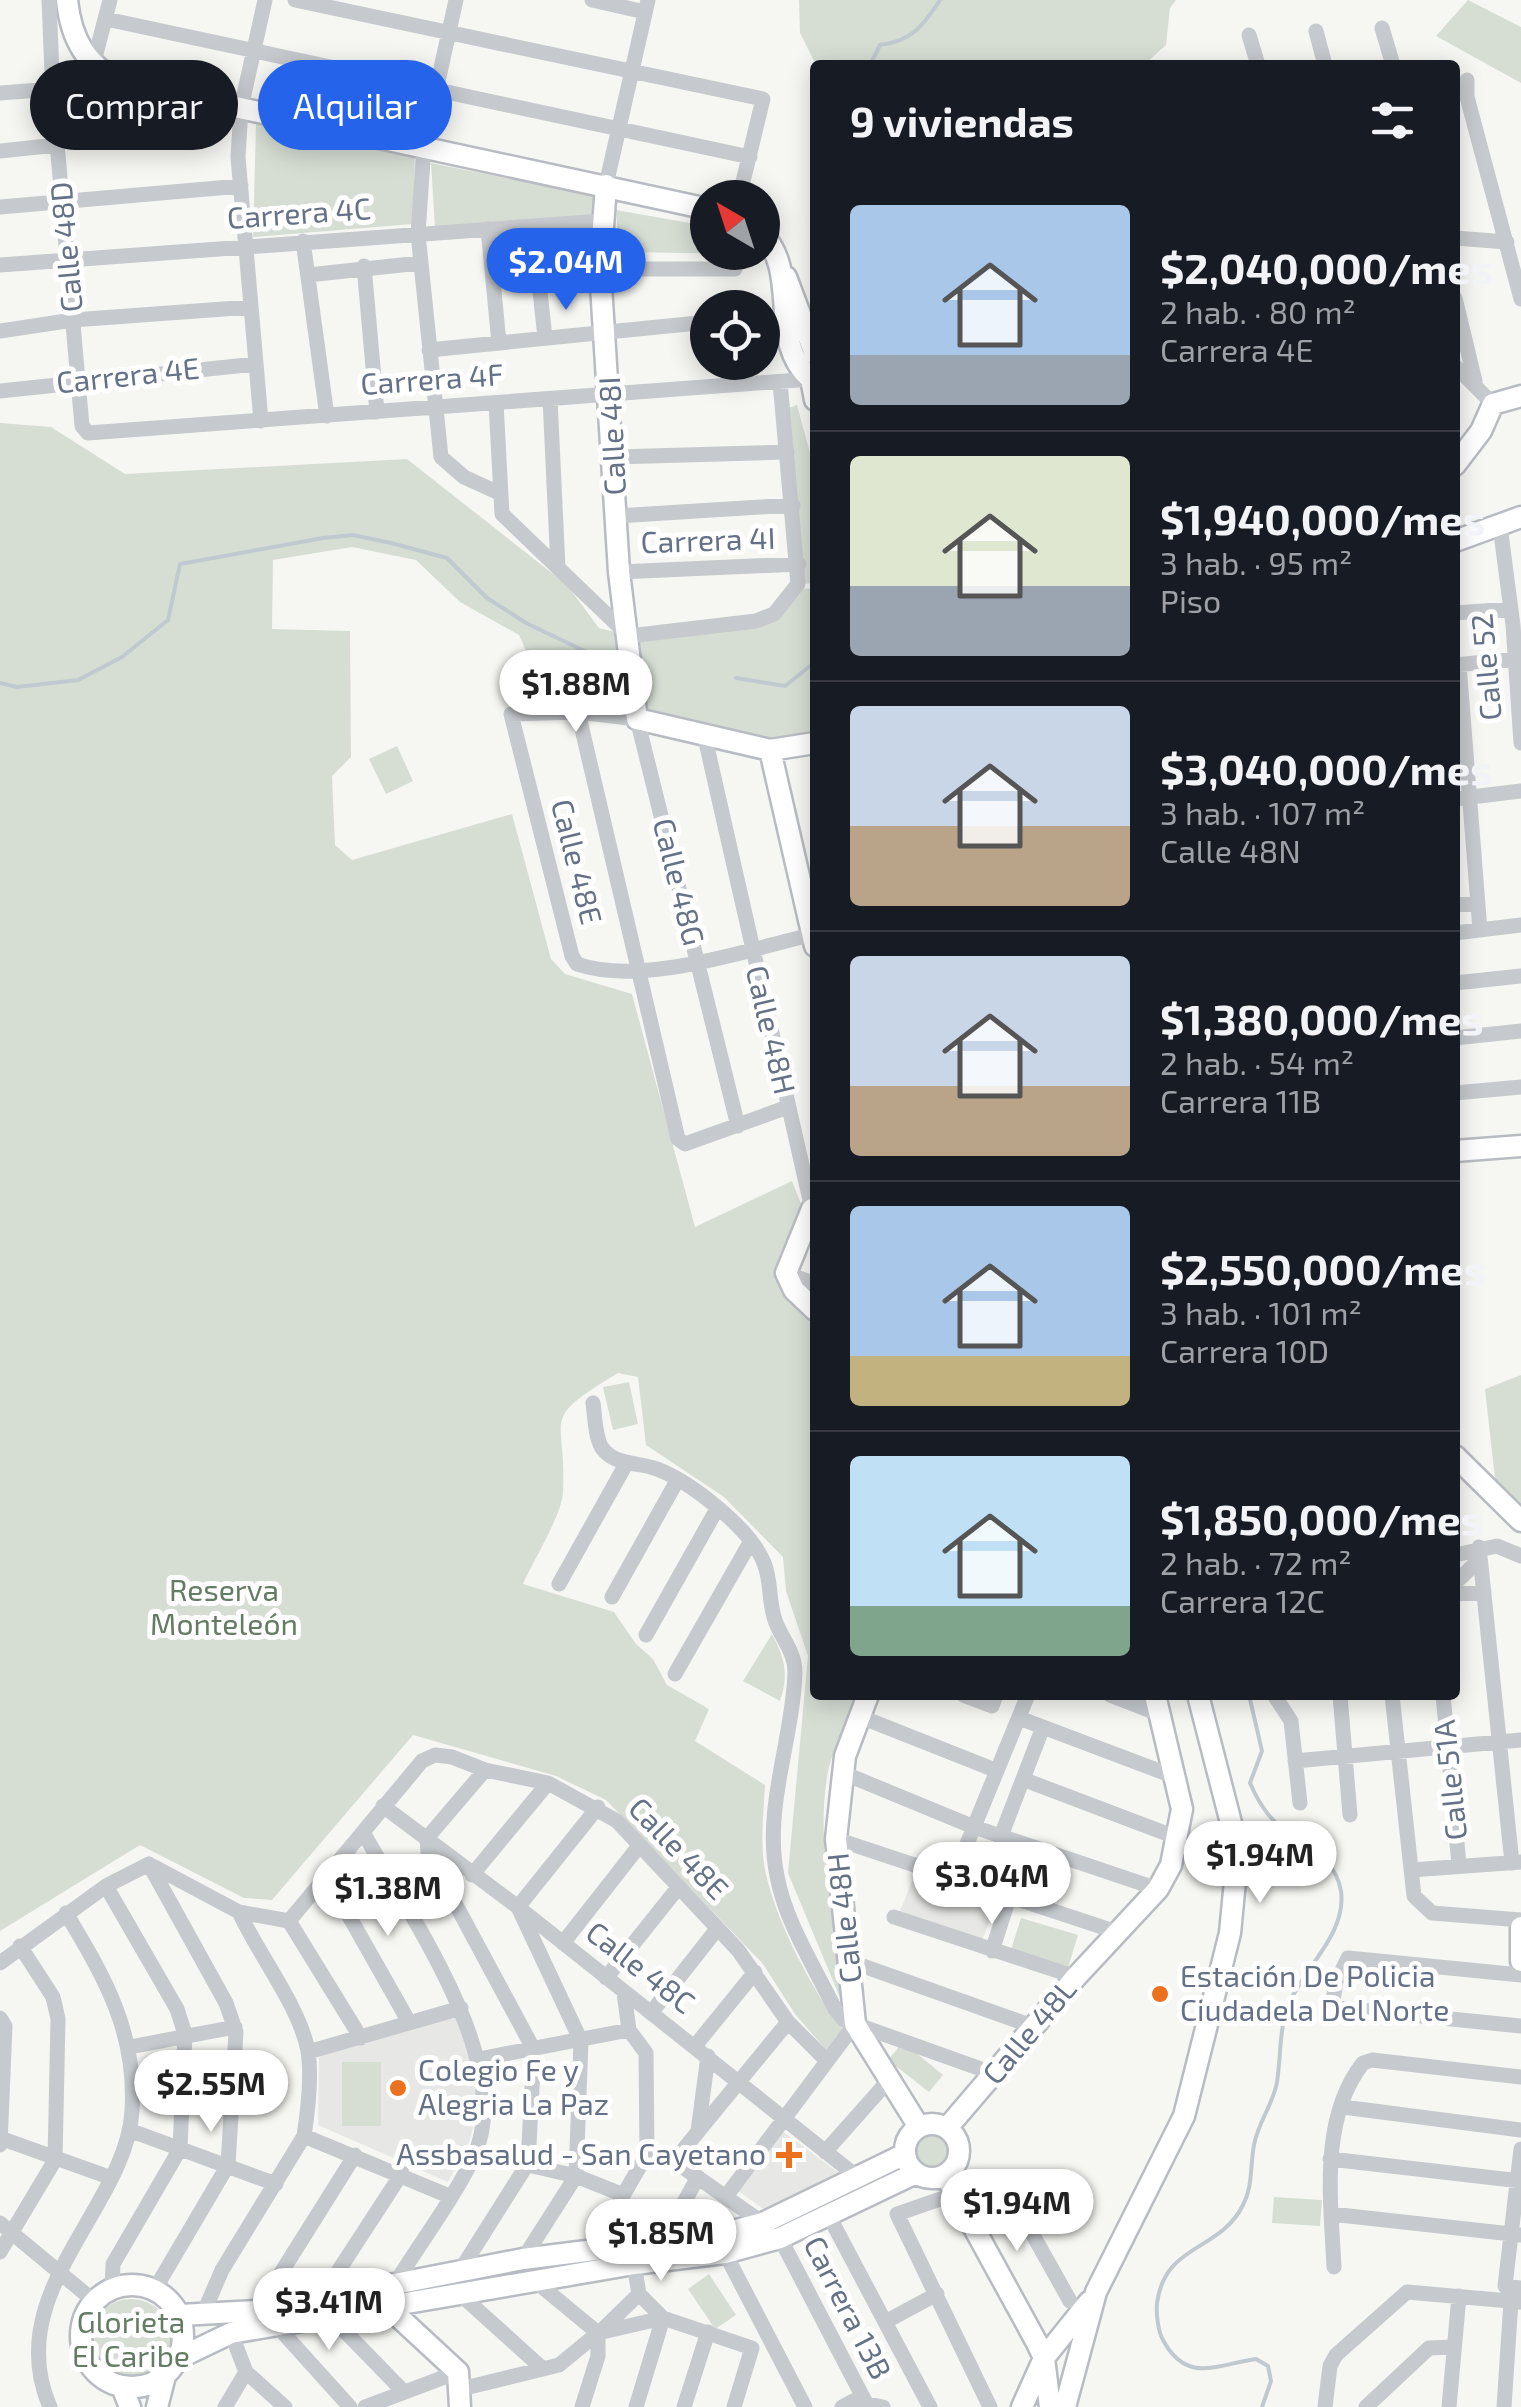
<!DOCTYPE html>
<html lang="es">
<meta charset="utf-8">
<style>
:root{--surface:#171b24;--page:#20242c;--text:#f1f3f6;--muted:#9ea1a6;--line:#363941;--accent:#2563eb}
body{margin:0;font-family:"Exo 2",sans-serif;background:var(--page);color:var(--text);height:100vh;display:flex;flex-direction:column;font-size:38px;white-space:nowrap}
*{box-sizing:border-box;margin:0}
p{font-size:32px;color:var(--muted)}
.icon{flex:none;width:55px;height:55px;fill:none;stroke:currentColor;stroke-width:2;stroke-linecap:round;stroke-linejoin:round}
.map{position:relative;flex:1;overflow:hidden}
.sheet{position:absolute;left:810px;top:60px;width:650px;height:1640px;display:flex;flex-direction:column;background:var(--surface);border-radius:10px;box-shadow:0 5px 25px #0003}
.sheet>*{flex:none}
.hud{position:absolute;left:30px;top:60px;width:630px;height:90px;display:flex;gap:20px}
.needle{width:65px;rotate:321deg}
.controls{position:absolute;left:690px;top:180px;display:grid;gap:20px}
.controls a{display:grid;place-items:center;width:90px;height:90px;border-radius:50%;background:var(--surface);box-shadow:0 5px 25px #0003;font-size:50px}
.price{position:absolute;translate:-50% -85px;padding:0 22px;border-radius:35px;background:#fff;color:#222;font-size:32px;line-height:65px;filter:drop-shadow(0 2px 5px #0008)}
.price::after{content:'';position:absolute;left:50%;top:60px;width:30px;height:22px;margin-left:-15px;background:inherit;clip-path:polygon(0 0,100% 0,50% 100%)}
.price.active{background:var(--accent);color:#fff}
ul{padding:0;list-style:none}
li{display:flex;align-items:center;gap:30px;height:250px;padding:0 40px}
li+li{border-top:2px solid var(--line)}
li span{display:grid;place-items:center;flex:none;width:280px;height:200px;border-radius:10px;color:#555}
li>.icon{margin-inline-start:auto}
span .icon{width:120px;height:120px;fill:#fffc;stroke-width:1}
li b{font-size:42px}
h2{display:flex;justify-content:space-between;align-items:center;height:120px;padding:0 40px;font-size:42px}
.pill{padding:0 35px;border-radius:45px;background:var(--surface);box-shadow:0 5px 25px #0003;font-size:35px;line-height:90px}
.pill.active{background:var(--accent);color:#fff}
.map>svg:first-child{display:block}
.built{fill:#e7e7e6}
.green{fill:#d6ded4}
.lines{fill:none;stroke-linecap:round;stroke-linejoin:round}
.stream{stroke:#c0c9d0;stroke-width:4}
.secondary-casing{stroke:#b8bcc2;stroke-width:25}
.street{stroke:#c6c9cd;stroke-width:15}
.secondary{stroke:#fff;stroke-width:20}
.poi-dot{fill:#eb711f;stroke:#fff;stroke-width:4}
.labels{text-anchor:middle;stroke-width:10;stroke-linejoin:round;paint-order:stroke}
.street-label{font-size:30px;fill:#647186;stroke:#fff}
.park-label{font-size:30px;fill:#647c63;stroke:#fff}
.poi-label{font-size:30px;fill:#647186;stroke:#fff;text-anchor:start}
</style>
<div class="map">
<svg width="1521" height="2407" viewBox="0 0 1521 2407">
<rect width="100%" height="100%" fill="#f6f7f3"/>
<!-- built -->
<path class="built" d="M915,1874L996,1906L981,1943L900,1911Z
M458,2010L479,2071L478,2104L470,2140L448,2182L318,2125L319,2054Z
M782,2131L846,2178L771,2214L735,2189Z"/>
<!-- green -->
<path class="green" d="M799,0H1176L1170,8L1166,45L1144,65H816L800,33Z
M1468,0L1521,27V83L1436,36Z
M256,123L415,150L413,224L253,237Z
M431,163L594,196L596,218L435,228Z
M616,210L707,226L708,252L751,254L619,252Z
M797,405L815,471V583L803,584L789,408Z
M0,423L51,427L125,474L407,459L567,585L599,628L647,640L777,620L804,589L815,588V738L771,745L646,713L595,692L537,676L519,635L460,602L416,560L352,547L273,560L272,629L350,631L351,757L332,776L335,845L352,860L512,814L551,959L565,974L632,994L695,1227L792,1181L803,1209C772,1268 762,1273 815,1326V1695H857C852,1721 835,1742 829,1767C812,1847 840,1932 846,2012L788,1873L808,1656L786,1591L783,1557L724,1497L646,1445L638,1377L618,1373C537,1422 567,1413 563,1492C562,1515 533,1561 523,1584L614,1612L636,1644L653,1659L667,1685L709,1709L695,1741L765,1785C764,1808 761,1832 763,1855C767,1905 811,1990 843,2029L826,2050L795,2014L763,1964L606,1800L556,1776L413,1735L272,1900L244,1898L140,1845L0,1931Z
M397,746L413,781L386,794L369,759Z
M1521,1375V1508L1495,1479L1485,1389Z
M629,1382L638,1424L613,1430L603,1387Z
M772,1634C785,1658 789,1675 780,1701L743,1681Z
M1021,1918L1078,1935L1068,1968L1011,1950Z
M903,2042L943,2075L929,2092L888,2060Z
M342,2062H381V2126H342Z
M909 2153a22 22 0 1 1 44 0a22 22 0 1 1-44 0Z
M1274,2197L1322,2200L1320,2226L1272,2223Z
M709,2274L736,2315L715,2329L688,2289Z
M90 2340a41 41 0 1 1 82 0a41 41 0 1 1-82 0Z"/>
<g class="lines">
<!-- stream -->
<path class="stream" d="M870,65L880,45C912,41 923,26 940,0
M736,678L785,686L815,662
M0,683L17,687L78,680L122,657L168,620L180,564L323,538L353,535L391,543L447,558L487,598L526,623L591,654
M1249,1695L1262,1751L1250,1783C1256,1797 1264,1811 1275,1822C1298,1845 1335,1854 1341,1891C1347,1935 1302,1969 1288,2006C1279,2030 1281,2057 1277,2082C1273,2105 1258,2122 1254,2145C1250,2166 1253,2186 1243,2205C1220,2252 1165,2243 1157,2303C1156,2314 1158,2331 1163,2340C1187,2385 1218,2364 1256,2359L1268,2366L1271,2381L1262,2407"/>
<defs>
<path id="secondary" d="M67,0C71,39 86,67 124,83L708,209
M606,185L600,269L619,572L637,719L770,750L815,743
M762,234C801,273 767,342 811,379
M786,277L815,354
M811,379L815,400
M1455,465L1481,431L1493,404L1521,396
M1455,541L1521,517
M770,750L815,946
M1455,1151L1521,1146
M815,1210L812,1209L786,1273L794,1290L815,1310
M1455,1456L1521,1521
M868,1695L845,1756L836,1839L855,2024L919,2127
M1521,1927V1961
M905 2151a27 27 0 1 1 54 0a27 27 0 1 1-54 0Z
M947,2128L1076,1977L1158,1889L1171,1865L1182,1809L1155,1695
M945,2175L1037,2343L1044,2358L1050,2407
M81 2336a51 51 0 1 1 102 0a51 51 0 1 1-102 0Z
M391,2299L390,2309L458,2372L460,2407
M180,2315L257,2311L523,2259L721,2234L763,2223L905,2154
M179,2358L231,2333L634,2264L725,2253L780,2238L916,2173
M122,2387L130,2407
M157,2407L165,2376
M1022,2407L1044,2358L1089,2302
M1065,2407L1096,2292L1184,2116L1230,1933L1238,1850L1198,1695"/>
</defs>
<!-- secondary casing -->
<use href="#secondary" class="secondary-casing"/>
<!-- street -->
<path class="street" d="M49,0L53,98L82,426L88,433L811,379
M295,0L763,99L739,198
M456,0L424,145L418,234L441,457L464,477L499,493
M592,0L645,12
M106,19L750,157
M1382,28L1393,65
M1316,31L1325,65
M1249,35L1258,65
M93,65L110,0
M1467,80V97L1521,299
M0,93L53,89
M0,151L57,145
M606,185L648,0
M0,207L241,186
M533,226L545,338
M488,229L499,343
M1455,238L1507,242
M303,241L327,416
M0,265L602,221
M364,266L377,412
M600,269H735
M308,275L420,263
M1455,298L1475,381
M762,318L785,316
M0,331L73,320L251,307
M429,350L708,322
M1455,366L1493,404
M0,391L256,364
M550,399L558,568
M496,403L502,514L629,636L756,621L774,614L798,584L780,382
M261,421L238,157L241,108L265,0
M614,457L787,452
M617,516L793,505
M1500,526L1513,625L1521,743
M619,572L799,564
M1455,613L1511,609
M1455,665L1516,659
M1459,665L1480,930
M578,712L678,1139L685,1144L788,1107
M705,738L812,1209
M1455,799L1521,791
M1455,905L1478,903
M1455,933L1521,925
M1455,983L1521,976
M1455,1038L1521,1031
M1455,1093L1521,1087
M738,1126L637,719L578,712L511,714L572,956L577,964C643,987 748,949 815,934
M786,1273L815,1284
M593,1403C595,1416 595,1437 602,1448C615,1466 639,1462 657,1469C691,1482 751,1529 764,1563C772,1582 768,1604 776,1623C783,1640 795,1653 795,1672C793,1740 763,1808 777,1876C785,1921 815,1968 835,2009L844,2020L995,2074
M1479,1547L1512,1863
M1455,1555L1497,1546L1521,1556
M1455,1583L1478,1561
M559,1584L626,1464
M1455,1594L1484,1592
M612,1597L678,1479
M646,1635L717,1509
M675,1674L751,1541
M963,1695L992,1706L996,1695
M1110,1695L1159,1714
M1274,1695L1291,1721L1300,1803
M1340,1695L1350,1815
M1392,1695L1414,1896L1432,1913L1521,1920
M1443,1695L1459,1865
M861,1717L995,1770
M1019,1718L1178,1778
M1295,1761L1521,1740
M843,1773L974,1827L1158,1889
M1025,1780L1178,1838
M383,1806L518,1907L860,2179
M363,1832C407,1912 517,2064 474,2156C452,2202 419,2244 393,2287
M1001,1836L1043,1727
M836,1839L1117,1932
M149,1864L226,2003L236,2032L228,2165L155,2289
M1411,1870L1521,1862
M472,1875L548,1783
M953,1878L1028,1695
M328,1879L409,2022
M106,1886L177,2009L185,2034L180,2149L113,2264L112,2288
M894,1917L1076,1977
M289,1921L422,1761L435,1755L452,1757L485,1770L548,1783L617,1821L738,1950L788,2022L827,2061
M289,1921L361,2038
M563,1943L639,1846
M992,1951L1009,1898
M849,1961L1035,2027
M0,1963L106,1886L149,1864L239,1912L289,1921
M1521,1975L1348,1958L1336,1982L1332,2007L1521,2026
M606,1978L677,1889
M651,2013L717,1929
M0,2018L5,2026L0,2145
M695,2046L755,1972
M130,2047L235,2027
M308,2052L461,2008
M479,2059L629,2030
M1343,2107L1521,2130
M129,2130L276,2184
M698,2131L708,2056
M304,2136L449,2196
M3,2139L106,2176
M1521,2149L1505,2286L1521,2288
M825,2152L889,2080
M476,2153L576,2176L621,2194
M647,2154L674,2161L763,2223
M1330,2159L1521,2181
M674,2161L788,2022
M727,2195L855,2024
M1331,2214L1521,2235
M829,2216L930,2407
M0,2223L94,2301
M780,2238L866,2403
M592,2249L647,2154L646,2053L629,2030L624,1993
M671,2250L667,2233L698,2177
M0,2252L55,2160L58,2019L53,1997L20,1946
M725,2253L805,2407
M523,2259L576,2176L581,2041L518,1907L598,1807
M634,2264L639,2294L663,2318L636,2407
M1334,2267C1331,2202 1319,2119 1363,2063L1372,2060L1521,2077
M458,2274L528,2163L534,2050L428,1853L427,1838L485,1770
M535,2281L598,2333
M461,2295L543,2369
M320,2299L402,2173
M257,2311L355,2155
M203,2314L222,2270L304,2136C308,2110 312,2077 308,2051C300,2007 258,1954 239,1912
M331,2317L402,2390
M885,2322L937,2294
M276,2325L350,2407
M601,2331L639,2294
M231,2333L246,2372L285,2407
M461,2389L559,2365L598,2333L663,2318L752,2348L734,2407
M50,2407C0,2293 127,2206 132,2111C137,2033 105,1978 66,1913
M225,2407L246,2372
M365,2407L458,2372
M582,2407L598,2356V2333
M684,2407L708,2332
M842,2407L853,2401L883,2407
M990,2407L897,2214L1001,2178L1070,2301
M1325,2407L1330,2366L1336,2355L1407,2292L1521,2302
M1366,2407L1429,2348L1454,2347
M1449,2407L1459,2296
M1504,2407L1511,2301"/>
<!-- secondary -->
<use href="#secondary" class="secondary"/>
</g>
<!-- markers -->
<g class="poi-dot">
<circle cx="1160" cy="1994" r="10"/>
<circle cx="398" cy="2088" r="10"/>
<path d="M784 2140h10v10h10v10h-10v10h-10v-10h-10v-10h10z"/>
</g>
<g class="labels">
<!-- street labels -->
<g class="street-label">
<text transform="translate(299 214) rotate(-4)" y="10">Carrera 4C</text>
<text transform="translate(67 247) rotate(-95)" y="10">Calle 48D</text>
<text transform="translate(128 376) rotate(-6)" y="10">Carrera 4E</text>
<text transform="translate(432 380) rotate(-4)" y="10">Carrera 4F</text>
<text transform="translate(613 436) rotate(-93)" y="10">Calle 48I</text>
<text transform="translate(708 541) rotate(-2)" y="10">Carrera 4I</text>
<text transform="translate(1487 667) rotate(-95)" y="10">Calle 52</text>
<text transform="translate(576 862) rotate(76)" y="10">Calle 48E</text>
<text transform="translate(678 882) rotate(76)" y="10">Calle 48G</text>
<text transform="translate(770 1030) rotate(77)" y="10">Calle 48H</text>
<text transform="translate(1451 1780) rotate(-96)" y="10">Calle 51A</text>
<text transform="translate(678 1849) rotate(46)" y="10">Calle 48E</text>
<text transform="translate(845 1918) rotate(-96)" y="10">Calle 48H</text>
<text transform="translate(640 1968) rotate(38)" y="10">Calle 48C</text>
<text transform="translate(1030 2032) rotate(-50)" y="10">Calle 48L</text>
<text transform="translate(847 2308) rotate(63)" y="10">Carrera 13B</text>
</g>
<!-- park labels -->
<g class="park-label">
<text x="224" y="1601">Reserva<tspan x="224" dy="34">Monteleón</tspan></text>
<text x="131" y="2333">Glorieta<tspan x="131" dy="34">El Caribe</tspan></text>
</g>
<!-- poi labels -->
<g class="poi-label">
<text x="1180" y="1987">Estación De Policia<tspan x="1180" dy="34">Ciudadela Del Norte</tspan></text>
<text x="418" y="2081">Colegio Fe y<tspan x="418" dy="34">Alegria La Paz</tspan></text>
<text x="766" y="2165" text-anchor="end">Assbasalud - San Cayetano</text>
</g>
</g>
</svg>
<div class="controls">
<a><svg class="needle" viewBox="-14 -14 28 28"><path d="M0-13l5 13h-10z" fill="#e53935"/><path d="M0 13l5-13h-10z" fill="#9ea1a6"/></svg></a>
<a><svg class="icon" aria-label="locate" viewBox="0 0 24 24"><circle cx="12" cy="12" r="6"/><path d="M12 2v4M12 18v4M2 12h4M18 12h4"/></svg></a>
</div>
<b class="price active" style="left:566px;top:313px">$2.04M</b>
<b class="price" style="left:576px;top:735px">$1.88M</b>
<b class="price" style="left:1260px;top:1906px">$1.94M</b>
<b class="price" style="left:992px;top:1927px">$3.04M</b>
<b class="price" style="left:388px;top:1939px">$1.38M</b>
<b class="price" style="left:211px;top:2135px">$2.55M</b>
<b class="price" style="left:1017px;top:2254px">$1.94M</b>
<b class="price" style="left:661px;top:2284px">$1.85M</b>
<b class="price" style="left:329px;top:2353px">$3.41M</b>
<div class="hud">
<a class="pill">Comprar</a>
<a class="pill active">Alquilar</a>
</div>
<section class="sheet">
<h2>9 viviendas<svg class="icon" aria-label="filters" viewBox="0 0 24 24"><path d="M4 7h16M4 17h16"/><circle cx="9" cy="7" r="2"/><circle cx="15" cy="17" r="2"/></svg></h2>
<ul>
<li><span style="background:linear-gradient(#a9c7e8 75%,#9aa5b1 0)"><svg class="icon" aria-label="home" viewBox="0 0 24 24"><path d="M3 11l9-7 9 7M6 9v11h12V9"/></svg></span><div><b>$2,040,000/mes</b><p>2 hab. · 80 m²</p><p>Carrera 4E</p></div></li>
<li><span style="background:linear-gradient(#dfe7d0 65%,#9aa5b1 0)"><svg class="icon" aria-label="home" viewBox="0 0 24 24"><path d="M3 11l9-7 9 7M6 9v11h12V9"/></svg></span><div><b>$1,940,000/mes</b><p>3 hab. · 95 m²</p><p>Piso</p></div></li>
<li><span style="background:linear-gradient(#c9d6e8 60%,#b9a48a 0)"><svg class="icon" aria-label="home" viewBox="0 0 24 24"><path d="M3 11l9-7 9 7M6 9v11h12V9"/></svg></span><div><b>$3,040,000/mes</b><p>3 hab. · 107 m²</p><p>Calle 48N</p></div></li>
<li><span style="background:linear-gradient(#c9d6e8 65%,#b9a48a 0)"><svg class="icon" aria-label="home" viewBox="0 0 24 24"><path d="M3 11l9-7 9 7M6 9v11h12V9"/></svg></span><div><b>$1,380,000/mes</b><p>2 hab. · 54 m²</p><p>Carrera 11B</p></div></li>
<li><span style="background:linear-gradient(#a9c7e8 75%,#c2b280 0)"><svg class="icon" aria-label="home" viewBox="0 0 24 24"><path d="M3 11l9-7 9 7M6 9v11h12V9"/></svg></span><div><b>$2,550,000/mes</b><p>3 hab. · 101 m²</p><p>Carrera 10D</p></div></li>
<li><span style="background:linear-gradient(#bfe0f5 75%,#7fa58c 0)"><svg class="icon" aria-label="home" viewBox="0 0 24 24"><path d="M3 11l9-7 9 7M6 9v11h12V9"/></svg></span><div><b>$1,850,000/mes</b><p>2 hab. · 72 m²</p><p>Carrera 12C</p></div></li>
</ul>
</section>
</div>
